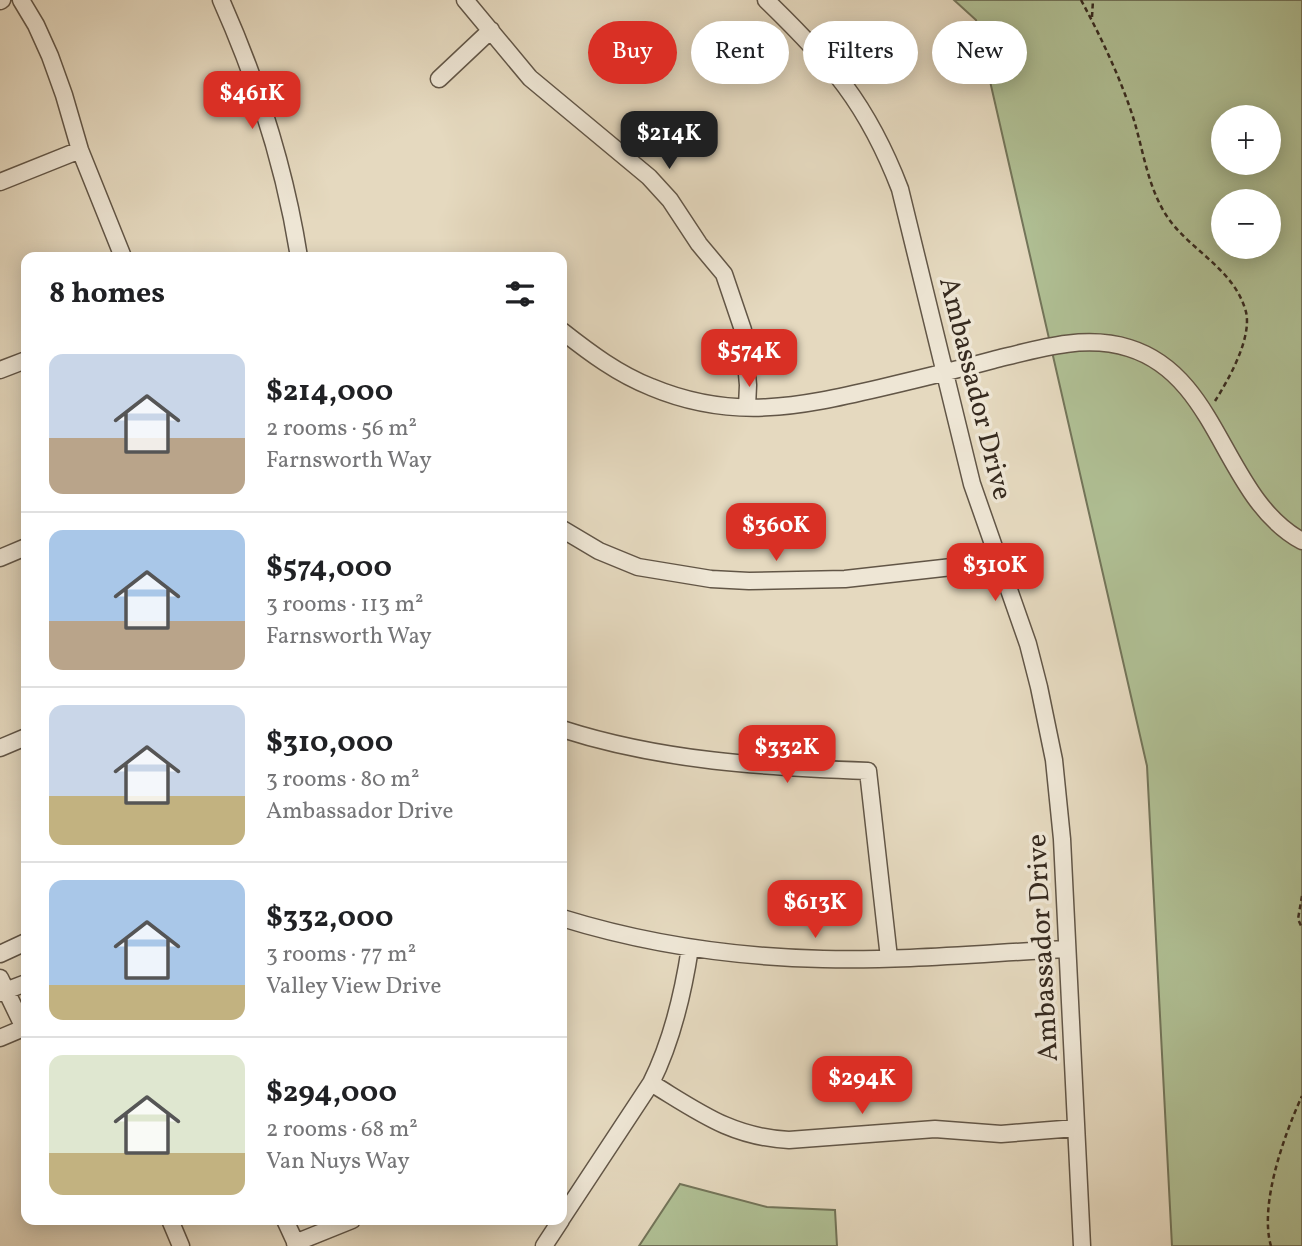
<!DOCTYPE html>
<meta charset="utf-8">
<style>
:root{--surface:#fff;--page:#f2f2f2;--text:#202124;--muted:#757577;--line:#e0e0e0;--accent:#d93025}
body{margin:0;font-family:Vollkorn,serif;background:var(--page);color:var(--text);height:100vh;display:flex;flex-direction:column;font-size:26px;white-space:nowrap}
*{box-sizing:border-box;margin:0}
p{font-size:23px;color:var(--muted)}
.icon{flex:none;width:38px;height:38px;fill:none;stroke:currentColor;stroke-width:2;stroke-linecap:round;stroke-linejoin:round}
.map{position:relative;flex:1;overflow:hidden}
.panel{position:absolute;left:21px;top:252px;width:546px;height:973px;display:flex;flex-direction:column;background:var(--surface);border-radius:14px;box-shadow:0 4px 18px #0003}
.panel>*{flex:none}
.banner{position:absolute;left:588px;top:21px;width:609px;height:63px;display:flex;gap:14px}
.controls{position:absolute;left:1211px;top:105px;display:grid;gap:14px}
.controls a{display:grid;place-items:center;width:70px;height:70px;border-radius:50%;background:var(--surface);box-shadow:0 4px 18px #0003;font-size:35px}
.price{position:absolute;translate:-50% -60px;padding:0 16px;border-radius:14px;background:var(--accent);color:#fff;font-size:23px;line-height:46px;filter:drop-shadow(0 2px 4px #0008)}
.price::after{content:'';position:absolute;left:50%;top:42px;width:21px;height:16px;margin-left:-10px;background:inherit;clip-path:polygon(0 0,100% 0,50% 100%)}
.price.selected{background:#222;color:#fff}
ul{padding:0;list-style:none}
li{display:flex;align-items:center;gap:21px;height:175px;padding:0 28px}
li+li{border-top:2px solid var(--line)}
li span{display:grid;place-items:center;flex:none;width:196px;height:140px;border-radius:14px;color:#555}
li>.icon{margin-inline-start:auto}
span .icon{width:84px;height:84px;fill:#fffc;stroke-width:1}
li b{font-size:30px}
h2{display:flex;justify-content:space-between;align-items:center;height:84px;padding:0 28px;font-size:30px}
.pill{padding:0 24px;border-radius:32px;background:var(--surface);box-shadow:0 4px 18px #0003;font-size:24px;line-height:63px}
.pill.selected{background:var(--accent);color:#fff}
.map>svg:first-child{display:block}
.green{fill:#b0c095;stroke:#73755a;stroke-width:2;fill-rule:evenodd}
.lines{fill:none;stroke-linecap:round;stroke-linejoin:round}
.minor-casing{stroke:#625647;stroke-width:19}
.path{stroke:#362a1f;stroke-width:2.5;stroke-dasharray:5 3.5;stroke-linecap:butt}
.minor{stroke:#eee6d5;stroke-width:16}
.labels{text-anchor:middle;stroke-width:7;stroke-linejoin:round;paint-order:stroke}
.street-label{font-size:28px;fill:#362a1f;stroke:#eee6d5}
</style>
<div class="map">
<svg width="1302" height="1246" viewBox="0 0 1302 1246">
<rect width="100%" height="100%" fill="#e5d9bf"/>
<filter id="stains"><feTurbulence type="fractalNoise" baseFrequency=".00286" numOctaves="4"/><feColorMatrix values="0 0 0 0 .2 0 0 0 0 .09 0 0 0 0 .02 0 0 0 .5 -.17"/></filter>
<radialGradient id="worn" r=".72"><stop offset=".6" stop-color="#630" stop-opacity="0"/><stop offset="1" stop-color="#630" stop-opacity=".3"/></radialGradient>
<!-- green -->
<path class="green" d="M954,0H1302V1246H1172L1147,766L976,20ZM1223,117H1269V163H1223ZM1223,201H1269V247H1223Z
M680,1184L767,1207L835,1210L837,1246H639Z"/>
<g class="lines">
<defs>
<path id="minor" d="M21,0L36,25L50,56L64,95L80,150L123,257
M221,0C258,83 285,168 299,257
M465,0L530,78L649,177L670,200L699,244L724,274L743,330L748,385L747,407
M766,0C831,63 867,103 900,189L972,484L1028,644L1039,687L1054,760L1062,839L1082,1246
M0,1L2,0
M439,79L491,30
M0,182L80,150
M562,331C590,353 618,374 651,387C732,421 799,407 880,388C918,379 956,370 993,360C1037,349 1084,334 1129,348C1220,376 1223,498 1302,541
M0,370L26,360
M562,529L599,551L638,567L711,579L749,581L845,579L952,567L996,554
M0,558L26,547
M562,729C661,761 764,767 868,771L889,958
M0,748L26,737
M562,918C646,944 735,957 823,959C904,961 986,953 1067,949
M0,954L26,942
M0,978L24,1028
M0,993L26,983
M0,1038L26,1027
M651,1083C699,1112 731,1137 789,1140L935,1129L1001,1134L1076,1128
M562,1218L651,1083C672,1041 683,994 690,948
M170,1220L181,1246
M285,1220L297,1246
M295,1243L352,1220
M544,1246L561,1220"/>
</defs>
<!-- minor casing -->
<use href="#minor" class="minor-casing"/>
<!-- path -->
<path class="path" d="M1081,0C1101,37 1120,77 1133,117C1144,152 1148,192 1171,222C1195,253 1235,271 1246,312C1252,338 1229,379 1215,401
M1092,17L1093,0
M1302,896L1298,919L1302,928
M1271,1246C1259,1205 1284,1135 1302,1096"/>
<!-- minor -->
<use href="#minor" class="minor"/>
</g>
<g class="labels">
<!-- street labels -->
<g class="street-label">
<text transform="translate(977 388) rotate(76)" y="10">Ambassador Drive</text>
<text transform="translate(1041 948) rotate(-93)" y="10">Ambassador Drive</text>
</g>
</g>
<rect width="100%" height="100%" filter="url(#stains)"/>
<rect width="100%" height="100%" fill="url(#worn)"/>
</svg>
<div class="controls">
<a>+</a>
<a>−</a>
</div>
<b class="price" style="left:252px;top:131px">$461K</b>
<b class="price selected" style="left:669px;top:171px">$214K</b>
<b class="price" style="left:749px;top:389px">$574K</b>
<b class="price" style="left:776px;top:563px">$360K</b>
<b class="price" style="left:995px;top:603px">$310K</b>
<b class="price" style="left:787px;top:785px">$332K</b>
<b class="price" style="left:815px;top:940px">$613K</b>
<b class="price" style="left:862px;top:1116px">$294K</b>
<div class="banner">
<a class="pill selected">Buy</a>
<a class="pill">Rent</a>
<a class="pill">Filters</a>
<a class="pill">New</a>
</div>
<section class="panel">
<h2>8 homes<svg class="icon" aria-label="filters" viewBox="0 0 24 24"><path d="M4 7h16M4 17h16"/><circle cx="9" cy="7" r="2"/><circle cx="15" cy="17" r="2"/></svg></h2>
<ul>
<li><span style="background:linear-gradient(#c9d6e8 60%,#b9a48a 0)"><svg class="icon" aria-label="home" viewBox="0 0 24 24"><path d="M3 11l9-7 9 7M6 9v11h12V9"/></svg></span><div><b>$214,000</b><p>2 rooms · 56 m²</p><p>Farnsworth Way</p></div></li>
<li><span style="background:linear-gradient(#a9c7e8 65%,#b9a48a 0)"><svg class="icon" aria-label="home" viewBox="0 0 24 24"><path d="M3 11l9-7 9 7M6 9v11h12V9"/></svg></span><div><b>$574,000</b><p>3 rooms · 113 m²</p><p>Farnsworth Way</p></div></li>
<li><span style="background:linear-gradient(#c9d6e8 65%,#c2b280 0)"><svg class="icon" aria-label="home" viewBox="0 0 24 24"><path d="M3 11l9-7 9 7M6 9v11h12V9"/></svg></span><div><b>$310,000</b><p>3 rooms · 80 m²</p><p>Ambassador Drive</p></div></li>
<li><span style="background:linear-gradient(#a9c7e8 75%,#c2b280 0)"><svg class="icon" aria-label="home" viewBox="0 0 24 24"><path d="M3 11l9-7 9 7M6 9v11h12V9"/></svg></span><div><b>$332,000</b><p>3 rooms · 77 m²</p><p>Valley View Drive</p></div></li>
<li><span style="background:linear-gradient(#dfe7d0 70%,#c2b280 0)"><svg class="icon" aria-label="home" viewBox="0 0 24 24"><path d="M3 11l9-7 9 7M6 9v11h12V9"/></svg></span><div><b>$294,000</b><p>2 rooms · 68 m²</p><p>Van Nuys Way</p></div></li>
</ul>
</section>
</div>
